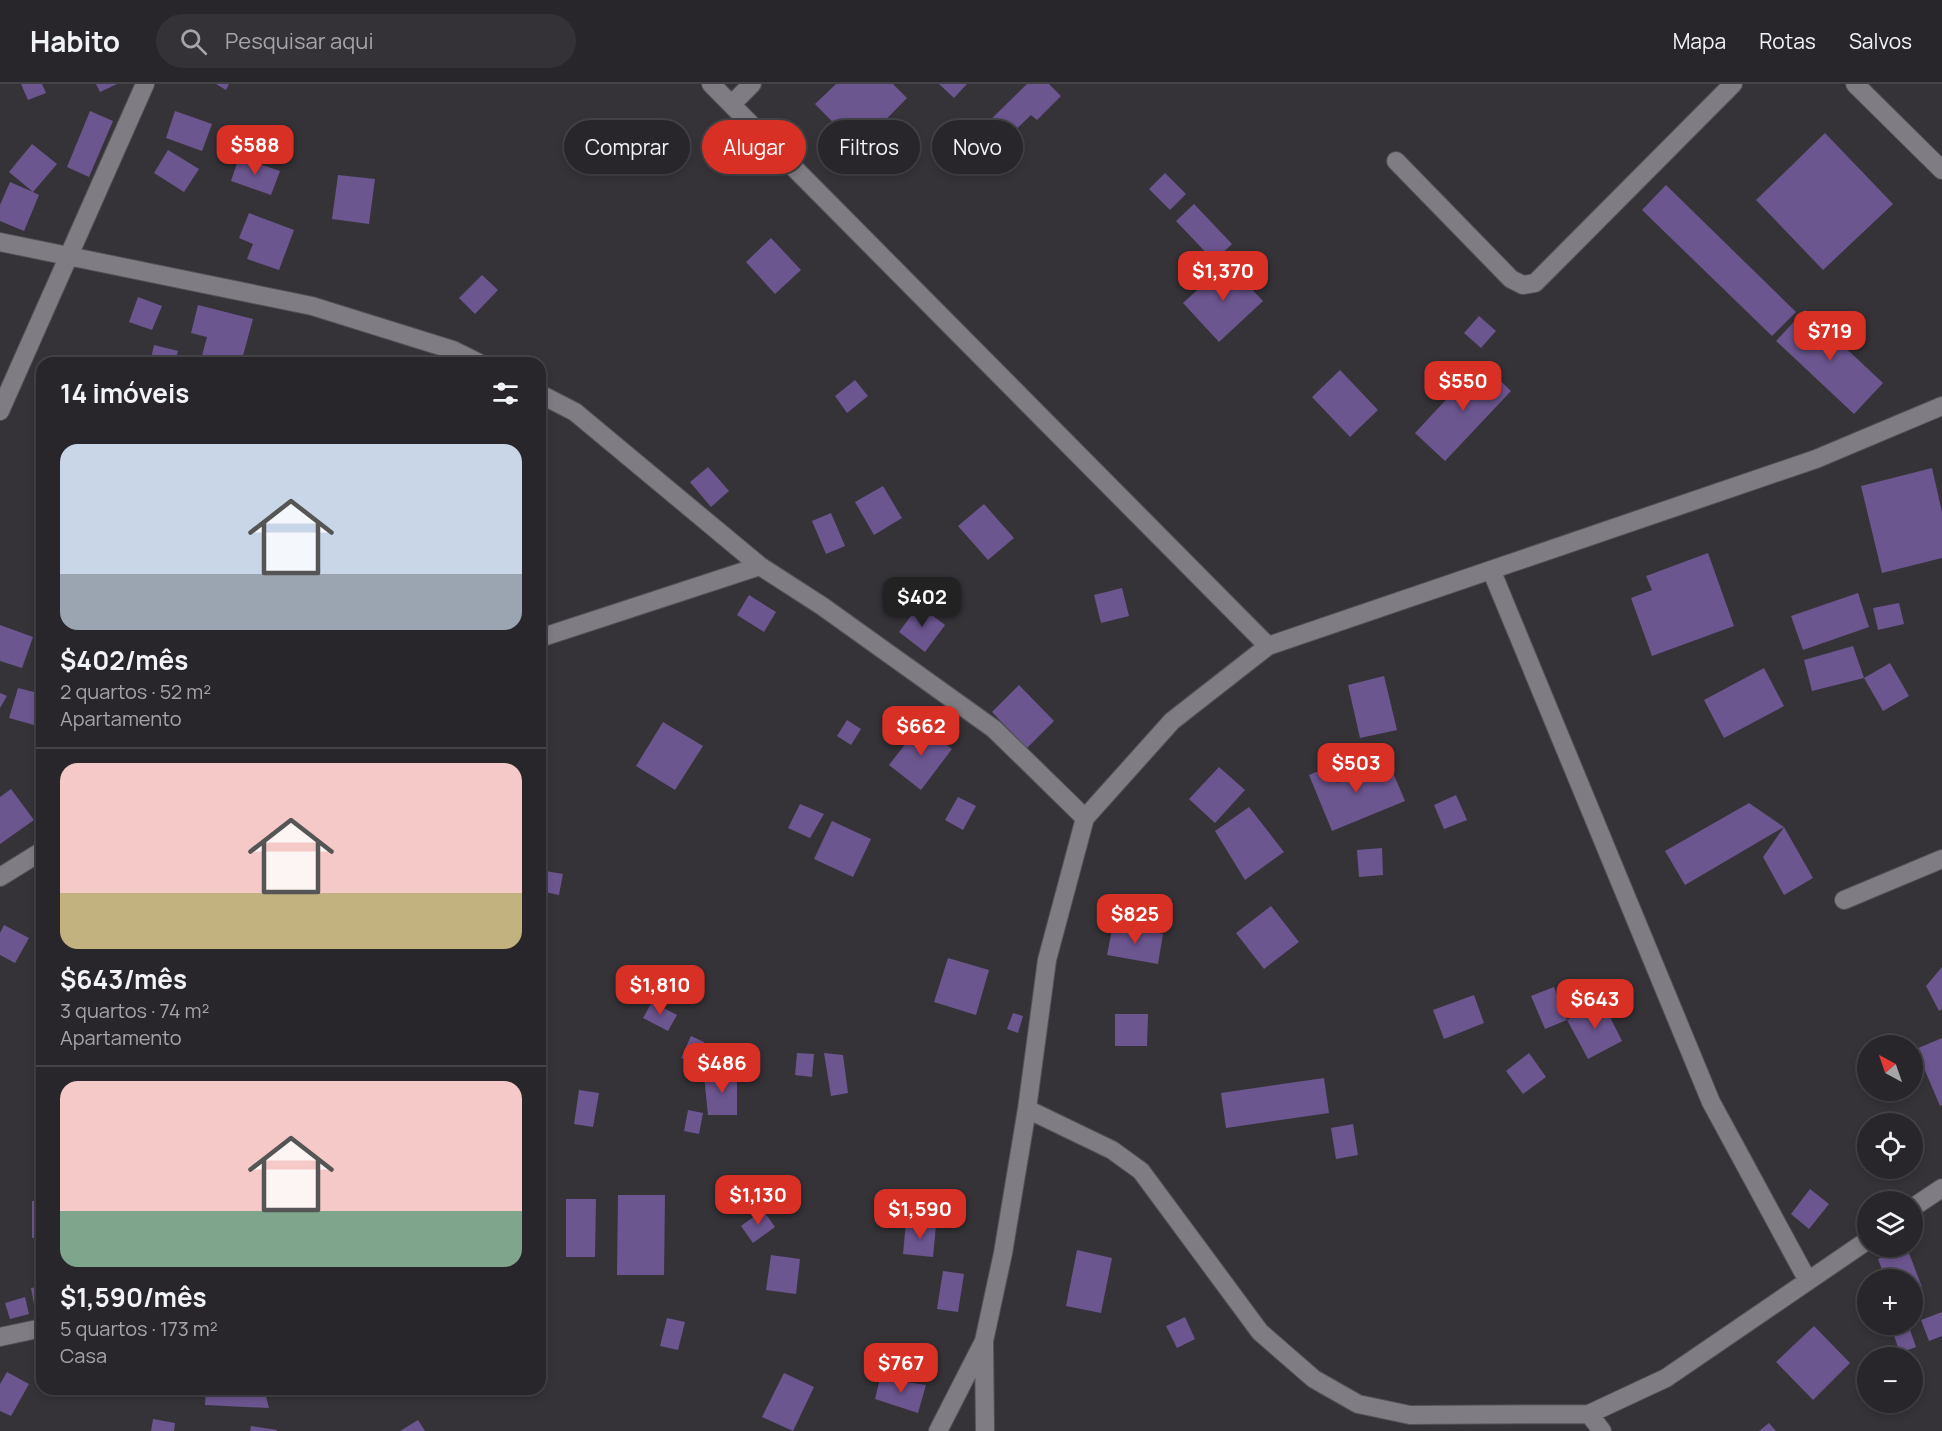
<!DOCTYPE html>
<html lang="pt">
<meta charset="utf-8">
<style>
:root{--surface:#28262a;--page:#343236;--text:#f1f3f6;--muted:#a5a5a8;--line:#444347;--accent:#d93025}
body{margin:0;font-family:Manrope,sans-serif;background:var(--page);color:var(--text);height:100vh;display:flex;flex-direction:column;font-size:22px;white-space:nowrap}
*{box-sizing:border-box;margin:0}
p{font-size:20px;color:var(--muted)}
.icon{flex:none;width:33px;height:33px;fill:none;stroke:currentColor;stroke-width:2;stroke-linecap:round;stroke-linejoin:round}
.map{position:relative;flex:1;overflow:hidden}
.panel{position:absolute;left:36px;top:273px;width:510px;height:1038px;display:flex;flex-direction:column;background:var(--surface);border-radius:18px;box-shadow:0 3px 9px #0003,0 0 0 2px var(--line)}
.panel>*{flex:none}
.hud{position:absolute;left:564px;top:36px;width:570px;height:54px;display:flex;gap:12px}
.needle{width:39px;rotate:320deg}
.tools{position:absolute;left:1857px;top:951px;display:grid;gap:12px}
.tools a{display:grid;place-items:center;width:66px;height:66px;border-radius:50%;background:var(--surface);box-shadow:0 3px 9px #0003,0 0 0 2px var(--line);font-size:30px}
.price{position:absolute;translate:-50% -51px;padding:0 14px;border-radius:12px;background:var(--accent);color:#fff;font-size:20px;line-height:39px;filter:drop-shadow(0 2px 3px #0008)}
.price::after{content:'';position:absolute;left:50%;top:36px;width:18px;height:14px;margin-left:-9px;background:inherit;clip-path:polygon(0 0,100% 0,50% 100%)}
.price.on{background:#222;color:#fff}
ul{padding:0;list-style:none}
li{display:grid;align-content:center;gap:12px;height:318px;padding:0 24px}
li+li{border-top:2px solid var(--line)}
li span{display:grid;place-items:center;height:186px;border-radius:18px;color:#555}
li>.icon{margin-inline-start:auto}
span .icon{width:108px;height:108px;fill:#fffc;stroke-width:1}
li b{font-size:26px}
h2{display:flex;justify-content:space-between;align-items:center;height:72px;padding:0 24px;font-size:26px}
.tag{padding:0 21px;border-radius:27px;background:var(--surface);box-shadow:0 3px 9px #0003,0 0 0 2px var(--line);font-size:21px;line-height:54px}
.tag.on{background:var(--accent);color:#fff}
header{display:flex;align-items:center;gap:36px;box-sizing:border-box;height:84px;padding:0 30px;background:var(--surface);border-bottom:2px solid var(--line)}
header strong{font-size:28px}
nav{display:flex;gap:33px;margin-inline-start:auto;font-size:21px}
.search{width:420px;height:54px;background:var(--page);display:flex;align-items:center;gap:15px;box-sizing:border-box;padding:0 21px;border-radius:33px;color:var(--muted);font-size:22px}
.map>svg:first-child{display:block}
.building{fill:#6c5690}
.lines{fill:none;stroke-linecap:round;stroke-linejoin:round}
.minor-casing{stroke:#535256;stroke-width:20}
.tertiary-casing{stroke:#535256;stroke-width:20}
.minor{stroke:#7f7d83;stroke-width:18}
.tertiary{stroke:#7f7d83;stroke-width:18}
</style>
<header>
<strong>Habito</strong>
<div class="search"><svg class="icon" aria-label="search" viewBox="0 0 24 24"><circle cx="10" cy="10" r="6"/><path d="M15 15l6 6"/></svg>Pesquisar aqui</div>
<nav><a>Mapa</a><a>Rotas</a><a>Salvos</a></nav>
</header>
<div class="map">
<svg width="1942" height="1347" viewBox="0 0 1942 1347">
<rect width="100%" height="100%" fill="#353338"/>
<!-- building -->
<path class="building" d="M21,0H42L46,9L28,16Z
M96,0H117L100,8Z
M216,0H229L226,6Z
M836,0H893L907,14L858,64L815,20Z
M939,0H967L954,14Z
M1027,0H1049L1061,12L1037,36L1031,31L995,66L978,48Z
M90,27L113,37L89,93L67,83Z
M175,27L212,40L202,67L166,54Z
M1825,49L1893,120L1823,186L1756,116Z
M32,60L57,80L33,108L39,111L24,147L0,137V121L10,98L33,108L9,88Z
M168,66L199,85L184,108L154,89Z
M239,73L280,87L271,111L231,97Z
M1165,89L1186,110L1170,126L1149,105Z
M338,91L375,95L369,140L332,135Z
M1666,101L1796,228L1772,252L1642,126Z
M1194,120L1232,160L1214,177L1176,137Z
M249,129L294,146L279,186L247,175L253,160L239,154Z
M771,154L801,186L775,210L746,178Z
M1227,179L1263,217L1219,258L1183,219Z
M482,191L498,206L475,230L459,214Z
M138,213L162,222L152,246L129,238Z
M198,221L253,235L241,279H200L207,253L191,249Z
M1805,226L1883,299L1854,330L1776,257Z
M1479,232L1496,247L1481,264L1464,249Z
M154,261L178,267L175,279H150Z
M1481,278L1511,307L1445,377L1415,349Z
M1340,286L1378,326L1350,353L1312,313Z
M855,296L868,312L847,329L835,312Z
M42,379V399H41L37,380Z
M708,383L729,407L711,423L690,398Z
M1932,384L1942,428V474L1882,489L1861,402Z
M883,402L902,434L874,451L855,418Z
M984,420L1014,454L988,476L958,442Z
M831,429L845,462L826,470L812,437Z
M1708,469L1734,542L1652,572L1631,514L1652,506L1646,492Z
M1122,504L1129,532L1101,539L1094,511Z
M1858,509L1869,543L1803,566L1791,532Z
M749,511L776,528L764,548L737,531Z
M1899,519L1904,540L1878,546L1873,524Z
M919,521L945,541L925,568L899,548Z
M0,541L33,553L22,584L0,577Z
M1853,562L1864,594L1812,607L1804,576Z
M1890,579L1909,612L1883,627L1864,594Z
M1764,584L1784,622L1724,654L1704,616Z
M1384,592L1397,646L1360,654L1348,601Z
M1019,601L1054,637L1027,664L992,628Z
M18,604L42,610L34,641L9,634Z
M0,609L7,612L0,624Z
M847,636L861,645L851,661L837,652Z
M663,638L703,662L675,706L636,682Z
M920,641L952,665L921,706L889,681Z
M1388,677L1405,717L1332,747L1309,691L1331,682L1337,699Z
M1219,683L1245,706L1215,739L1189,715Z
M11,705L34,736L0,760V713Z
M1456,711L1467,736L1444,745L1434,721Z
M958,713L976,722L963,746L945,736Z
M1749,719L1784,743L1685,801L1665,767Z
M800,720L824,730L810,754L788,744Z
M1249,723L1284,768L1245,796L1215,747Z
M832,737L871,755L853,793L814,775Z
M1784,743L1813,794L1784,811L1763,773Z
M1382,764L1383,791L1359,793L1357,766Z
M540,786L563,790L559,811L540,807Z
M1271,822L1299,858L1264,885L1236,849Z
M4,841L29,854L15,879L0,871V849Z
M1113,841L1163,850L1158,880L1107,871Z
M948,874L989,886L976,931L934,918Z
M1942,883V925L1939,927L1926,902Z
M1554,903L1567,936L1545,945L1531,912Z
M1474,911L1484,939L1444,955L1433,926Z
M1602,917L1622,957L1588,975L1567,936Z
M652,918L677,931L668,947L643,934Z
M1013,929L1023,932L1018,949L1007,945Z
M1115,930H1148L1147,962H1115Z
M691,952L704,958L695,980L681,974Z
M1942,954V1021L1940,1022L1916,965Z
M797,969L814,970L812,993L795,991Z
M824,969L843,971L848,1009L831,1012Z
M1529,969L1546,993L1523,1010L1506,987Z
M737,988V1031H708L704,992Z
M1324,994L1329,1029L1226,1044L1221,1009Z
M579,1006L599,1009L593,1043L574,1040Z
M688,1026L703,1029L699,1050L684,1047Z
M1353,1040L1358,1071L1336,1075L1331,1044Z
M1810,1105L1829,1120L1809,1145L1791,1130Z
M618,1111H665L664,1191H617Z
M566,1115H596L595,1173H566Z
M32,1117H42V1153L32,1154Z
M763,1126L775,1143L753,1159L741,1142Z
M906,1138L936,1141L933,1173L903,1170Z
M1907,1164L1922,1203L1912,1207V1196H1886L1878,1175Z
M1077,1166L1112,1174L1101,1229L1066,1222Z
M771,1171L800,1175L796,1210L766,1206Z
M943,1187L964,1190L958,1228L937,1225Z
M42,1202V1225L35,1226L31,1204Z
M25,1213L29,1230L10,1235L5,1219Z
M1942,1228V1252L1929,1257L1921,1236Z
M1185,1233L1195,1255L1177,1264L1166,1242Z
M667,1234L685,1238L678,1266L660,1262Z
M1890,1240H1908L1916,1263L1900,1269Z
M1814,1242L1850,1279L1813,1316L1776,1278Z
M7,1288L29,1300L11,1332L0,1327V1300Z
M784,1289L814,1303L793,1347L762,1333Z
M880,1294L926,1301L918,1329L875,1315Z
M206,1305H264L269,1324L205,1321Z
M153,1335L175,1339L174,1347H151Z
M418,1336L425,1347H400Z
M1769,1339L1776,1347H1759Z
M251,1342L277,1346V1347H250Z"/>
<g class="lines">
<defs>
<path id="minor" d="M711,0L1268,562
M732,20L752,0
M1396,77L1511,195L1523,201L1535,199L1733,0
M0,158L312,222L453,266L479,279
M540,310L575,328L760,482L822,522L994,645L1085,734
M0,327L145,0
M1492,488L1711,1018L1808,1197
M540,554L760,482
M0,793L42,767
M1844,816L1942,775
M1027,1025L1112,1066L1141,1087L1260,1248L1314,1295L1358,1320L1410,1331L1589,1330L1666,1294L1868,1156
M1912,1124L1942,1104
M0,1253L42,1244
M1589,1330L1602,1347
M938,1347L983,1259
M985,1347L984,1257L1003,1169L1027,1025L1047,876L1085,734L1172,637L1268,562L1816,375L1942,322"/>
<path id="tertiary" d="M1855,0L1942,86"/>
</defs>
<!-- minor casing -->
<use href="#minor" class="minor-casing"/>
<!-- tertiary casing -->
<use href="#tertiary" class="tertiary-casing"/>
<!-- minor -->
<use href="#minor" class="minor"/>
<!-- tertiary -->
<use href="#tertiary" class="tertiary"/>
</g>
</svg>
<div class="tools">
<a><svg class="needle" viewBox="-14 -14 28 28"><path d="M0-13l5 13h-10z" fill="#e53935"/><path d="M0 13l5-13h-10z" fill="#a5a5a8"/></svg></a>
<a><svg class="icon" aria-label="locate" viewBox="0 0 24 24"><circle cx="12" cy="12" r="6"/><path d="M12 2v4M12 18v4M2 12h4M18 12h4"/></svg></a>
<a><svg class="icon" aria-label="layers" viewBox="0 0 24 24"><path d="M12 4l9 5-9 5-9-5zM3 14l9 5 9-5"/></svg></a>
<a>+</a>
<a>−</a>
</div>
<b class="price" style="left:255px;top:92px">$588</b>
<b class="price" style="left:1223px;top:218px">$1,370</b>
<b class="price" style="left:1830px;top:278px">$719</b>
<b class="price" style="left:1463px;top:328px">$550</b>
<b class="price on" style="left:922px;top:544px">$402</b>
<b class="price" style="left:921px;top:673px">$662</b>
<b class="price" style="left:1356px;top:710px">$503</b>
<b class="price" style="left:1135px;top:861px">$825</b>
<b class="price" style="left:660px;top:932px">$1,810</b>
<b class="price" style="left:1595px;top:946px">$643</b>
<b class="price" style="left:722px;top:1010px">$486</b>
<b class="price" style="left:758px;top:1142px">$1,130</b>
<b class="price" style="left:920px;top:1156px">$1,590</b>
<b class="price" style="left:901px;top:1310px">$767</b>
<div class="hud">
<a class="tag">Comprar</a>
<a class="tag on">Alugar</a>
<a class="tag">Filtros</a>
<a class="tag">Novo</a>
</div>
<section class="panel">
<h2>14 imóveis<svg class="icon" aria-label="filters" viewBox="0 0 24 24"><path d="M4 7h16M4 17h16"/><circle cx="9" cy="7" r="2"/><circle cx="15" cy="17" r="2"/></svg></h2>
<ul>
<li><span style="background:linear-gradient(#c9d6e8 70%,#9aa5b1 0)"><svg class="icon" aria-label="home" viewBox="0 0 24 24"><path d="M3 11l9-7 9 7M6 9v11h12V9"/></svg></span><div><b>$402/mês</b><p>2 quartos · 52 m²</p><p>Apartamento</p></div></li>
<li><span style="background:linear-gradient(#f6c9c9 70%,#c2b280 0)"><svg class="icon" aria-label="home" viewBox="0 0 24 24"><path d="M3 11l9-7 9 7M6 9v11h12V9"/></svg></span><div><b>$643/mês</b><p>3 quartos · 74 m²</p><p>Apartamento</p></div></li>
<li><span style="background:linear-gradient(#f6c9c9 70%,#7fa58c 0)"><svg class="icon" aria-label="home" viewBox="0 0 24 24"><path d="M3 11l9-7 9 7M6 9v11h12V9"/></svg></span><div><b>$1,590/mês</b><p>5 quartos · 173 m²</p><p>Casa</p></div></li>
</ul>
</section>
</div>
